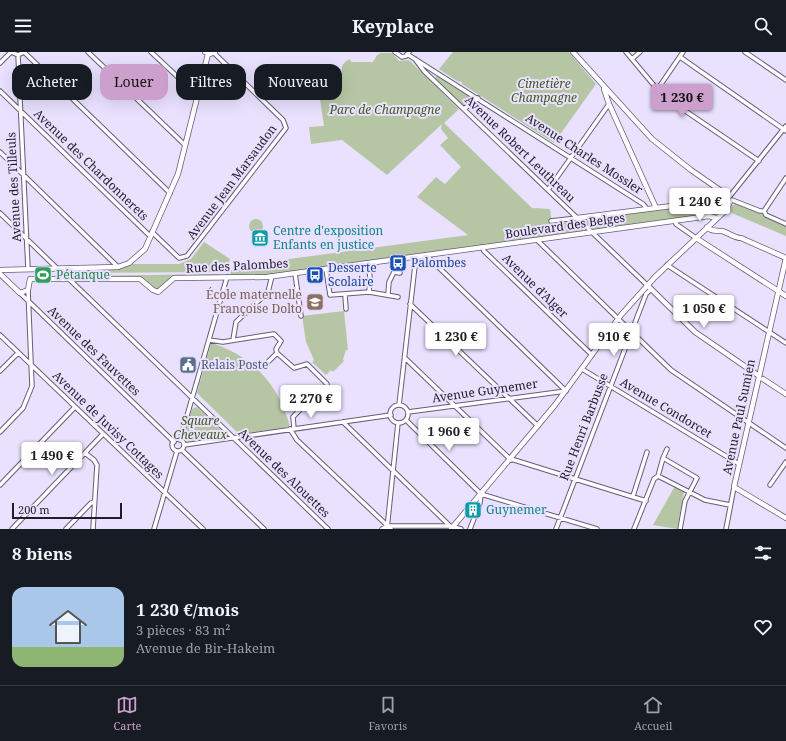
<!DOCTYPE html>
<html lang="fr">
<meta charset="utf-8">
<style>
:root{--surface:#171b24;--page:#20242c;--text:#f1f3f6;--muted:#9ea1a6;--line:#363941;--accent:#cd9fcc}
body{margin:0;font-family:"Noto Serif",serif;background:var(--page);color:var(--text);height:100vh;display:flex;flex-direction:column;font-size:15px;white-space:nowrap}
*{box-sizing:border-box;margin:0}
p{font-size:13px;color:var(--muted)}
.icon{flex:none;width:22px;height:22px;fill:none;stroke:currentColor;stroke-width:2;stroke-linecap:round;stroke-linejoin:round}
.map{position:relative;height:477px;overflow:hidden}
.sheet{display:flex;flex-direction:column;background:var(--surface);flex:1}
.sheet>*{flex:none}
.guide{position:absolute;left:12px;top:12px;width:400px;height:36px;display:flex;gap:8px}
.scale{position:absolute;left:12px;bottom:10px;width:110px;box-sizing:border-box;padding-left:4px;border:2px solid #201c29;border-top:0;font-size:11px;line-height:14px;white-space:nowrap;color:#201c29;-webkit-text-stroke:3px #e9e1fe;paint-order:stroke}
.price{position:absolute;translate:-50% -34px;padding:0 9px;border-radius:4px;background:#fff;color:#222;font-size:13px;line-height:26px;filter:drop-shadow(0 1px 2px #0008)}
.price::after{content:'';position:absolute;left:50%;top:24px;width:12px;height:9px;margin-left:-6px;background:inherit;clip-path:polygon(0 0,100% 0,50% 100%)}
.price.selected{background:var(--accent);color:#111}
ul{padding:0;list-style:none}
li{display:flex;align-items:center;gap:12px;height:100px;padding:0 12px}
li+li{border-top:1px solid var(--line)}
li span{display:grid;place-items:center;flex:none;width:112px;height:80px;border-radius:12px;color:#555}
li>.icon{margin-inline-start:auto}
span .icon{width:48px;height:48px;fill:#fffc;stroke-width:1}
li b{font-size:17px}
h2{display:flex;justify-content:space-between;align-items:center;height:48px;padding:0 12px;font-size:17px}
.tag{padding:0 14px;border-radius:12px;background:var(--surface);box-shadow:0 4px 16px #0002;font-size:14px;line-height:36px}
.tag.selected{background:var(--accent);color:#111}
header{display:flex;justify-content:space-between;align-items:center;height:52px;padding:0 12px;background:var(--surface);font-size:18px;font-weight:700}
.dock{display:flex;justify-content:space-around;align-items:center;height:56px;border-top:1px solid var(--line);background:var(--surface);font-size:11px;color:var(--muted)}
.dock a{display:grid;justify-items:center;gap:2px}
.dock .selected{color:var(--accent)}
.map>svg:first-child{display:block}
.green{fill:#b6c6a5}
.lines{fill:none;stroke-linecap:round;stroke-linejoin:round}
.minor-casing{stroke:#665c7b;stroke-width:5.5}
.tertiary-casing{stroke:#665c7b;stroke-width:6}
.minor{stroke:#fff;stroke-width:3.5}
.tertiary{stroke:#fff;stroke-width:4.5}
.labels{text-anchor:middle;stroke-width:4;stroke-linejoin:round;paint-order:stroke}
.park-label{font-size:12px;font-style:italic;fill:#425a22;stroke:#e9e1fe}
.street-label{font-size:12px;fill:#201c29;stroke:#e9e1fe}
.culture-label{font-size:12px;fill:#0d838f;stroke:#e9e1fe;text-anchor:start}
.transit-label{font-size:12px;fill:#164399;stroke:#e9e1fe;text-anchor:start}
.leisure-label{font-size:12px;fill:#27864d;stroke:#e9e1fe;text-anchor:start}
.education-label{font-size:12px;fill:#785e54;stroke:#e9e1fe;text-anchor:end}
.service-label{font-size:12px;fill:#4e5e75;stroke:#e9e1fe;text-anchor:start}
</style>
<header><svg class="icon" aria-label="menu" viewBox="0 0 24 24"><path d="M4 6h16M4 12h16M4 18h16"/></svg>Keyplace<svg class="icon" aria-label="search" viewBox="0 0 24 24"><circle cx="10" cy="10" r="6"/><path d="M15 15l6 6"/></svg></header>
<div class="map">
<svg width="786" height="477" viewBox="0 0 786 477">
<rect width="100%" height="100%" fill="#e9e1fe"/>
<!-- green -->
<path class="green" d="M453,0H569L596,32L554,91L462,32V30L457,29L439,17Z
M381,1H392L399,9L409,8L459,57L444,71L532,156L550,157L552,172L576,169L584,176L582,180L272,223H230L234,211L267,210L468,183L417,145L436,125L445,132L461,115L440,93L448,86L441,77L442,72L387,123L342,88L311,92L309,75L324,74L320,48L328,42V32H334L340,27C343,18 339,12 350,7L351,10H373L377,3Z
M323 22a8 8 0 1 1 16 0a8 8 0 1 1-16 0Z
M437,23L471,45L466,52L463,53L435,27Z
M725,149V154L718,162L594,178L583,169L584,167Z
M736,151L786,172V184L727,159Z
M249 174a7 7 0 1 1 14 0a7 7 0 1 1-14 0Z
M204,190L230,207L226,220L68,221V218H117L131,212H179L191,207Z
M219,222V224L173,225L159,237L154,238L143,227L77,226V224Z
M344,259L348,298H346L343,307L344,309L333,320L331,318L326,323L312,310L314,308L306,290L302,264Z
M211,291C252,303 280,334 290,375L239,382L197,341Z
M197,355L223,380L221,385L189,389L184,384L192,357Z
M675,434L684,440L677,477L653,473Z"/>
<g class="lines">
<defs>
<path id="minor" d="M11,0L18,3L24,0
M24,0L170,141
M88,0L185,93
M151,0L197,43
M395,0L402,5L406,4L409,0
M626,0L662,43L759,109
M745,0L786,28
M407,2L643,152L647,157
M18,3L28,217
M680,5L786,79
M415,7L424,19L647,233
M632,7L640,0
M0,11L11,0
M657,38L683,0
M0,39L150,184
M464,57L478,46
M0,100L118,215
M548,138L609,52
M730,144L786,74
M732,148L760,159H764L766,163L786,172
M764,159L786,126
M0,161L67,226
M551,169L577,166
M675,169L676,172L696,186
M152,180L179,206L187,204L286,76L283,68L214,1
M537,188L671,318L786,396
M482,195L484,199L592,303
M426,203L566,339
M368,211L370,225L369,240
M667,213L786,291
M326,217L330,243L369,240L398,245
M295,221L301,264
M69,227L328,477
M20,241L174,390
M388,242L389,230L394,220L400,221
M345,243L346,257
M410,252L538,374
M0,283L203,477
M209,288L223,290L274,282L281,289L276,297L277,301L294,316L307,312L327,332V338L321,345L311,346L293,365L294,377
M233,288L236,270L268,240L272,224
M405,306L511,408
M263,315L277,301
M582,317L739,412
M0,319L18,301
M399,353L416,205
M390 362a9 9 0 1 1 18 0a9 9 0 1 1-18 0Z
M408,360L566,339
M406,368L481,442
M343,370L450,474
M290,377L297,388L391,477
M0,380L23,356L32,334L28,238
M172 393a6 6 0 1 1 12 0a6 6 0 1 1-12 0Z
M180,388L227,225
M184,393L391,363
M182,398L264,477
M85,401L94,408L97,413L93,477
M663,406L667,397
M511,407L646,449
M658,424L663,406L697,426L685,449L680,477
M0,433L75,355
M770,433L786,410
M481,442L597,477
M633,444L647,400
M12,477L103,382
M66,477L91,451L94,450
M154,477L177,399
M382,477L387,474H450L461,477
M387,477L398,371
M470,477L480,451L481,442
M556,477L646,242L651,237
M634,477L654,427L658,424L705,448L730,453
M726,477L734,435"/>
<path id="tertiary" d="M205,0L210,2L215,0
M573,0L652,87L691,118L727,143
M604,37L609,52L656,156
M577,166L727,147
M707,175C711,180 716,178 722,179C729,181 735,186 741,186L786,206L734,435L786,466
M696,186L786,244
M0,218L118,215L129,211L145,197L178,122L208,2
M0,222L20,241L28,238L30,227H140L153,238L158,240L174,226L267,225L709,164L716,166
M647,233L695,280L759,324
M763,327L786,342
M451,477L555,353L621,263L655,225L726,158L730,150"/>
</defs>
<!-- minor casing -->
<use href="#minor" class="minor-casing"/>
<!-- tertiary casing -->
<use href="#tertiary" class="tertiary-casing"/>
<!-- minor -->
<use href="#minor" class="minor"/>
<!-- tertiary -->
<use href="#tertiary" class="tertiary"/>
</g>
<!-- icons -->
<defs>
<symbol id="museum-square" viewBox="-11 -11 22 22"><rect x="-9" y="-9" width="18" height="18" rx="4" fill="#0f9aa8" stroke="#e9e1fe"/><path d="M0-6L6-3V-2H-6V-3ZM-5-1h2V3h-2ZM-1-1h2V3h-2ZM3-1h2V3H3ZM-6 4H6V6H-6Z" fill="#fff"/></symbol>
<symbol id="bus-square" viewBox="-11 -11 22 22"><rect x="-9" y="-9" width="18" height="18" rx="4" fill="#1a4fb4" stroke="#e9e1fe"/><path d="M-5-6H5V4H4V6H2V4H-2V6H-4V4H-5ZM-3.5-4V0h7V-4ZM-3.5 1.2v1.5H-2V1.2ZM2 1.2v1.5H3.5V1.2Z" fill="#fff"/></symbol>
<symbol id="stadium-square" viewBox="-11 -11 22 22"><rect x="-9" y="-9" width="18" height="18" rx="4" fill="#2e9e5b" stroke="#e9e1fe"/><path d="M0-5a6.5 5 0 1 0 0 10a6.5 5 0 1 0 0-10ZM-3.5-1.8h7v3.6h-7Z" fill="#fff"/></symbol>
<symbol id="school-square" viewBox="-11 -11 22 22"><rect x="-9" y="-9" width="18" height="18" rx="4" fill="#8d6e63" stroke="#e9e1fe"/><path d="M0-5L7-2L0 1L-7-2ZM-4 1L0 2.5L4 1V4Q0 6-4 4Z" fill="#fff"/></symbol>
<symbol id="civic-square" viewBox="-11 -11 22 22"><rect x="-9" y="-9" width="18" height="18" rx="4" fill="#5c6f8a" stroke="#e9e1fe"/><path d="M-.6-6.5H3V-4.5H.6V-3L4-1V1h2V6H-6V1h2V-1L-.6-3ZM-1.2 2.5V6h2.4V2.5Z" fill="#fff"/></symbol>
<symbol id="building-square" viewBox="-11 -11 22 22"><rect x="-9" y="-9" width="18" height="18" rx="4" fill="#0f9aa8" stroke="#e9e1fe"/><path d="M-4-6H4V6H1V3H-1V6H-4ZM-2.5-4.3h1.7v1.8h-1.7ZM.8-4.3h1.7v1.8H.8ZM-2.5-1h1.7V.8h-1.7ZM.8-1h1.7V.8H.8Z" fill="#fff"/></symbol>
</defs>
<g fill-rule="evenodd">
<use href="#museum-square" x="250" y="176" width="20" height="20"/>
<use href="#bus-square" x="388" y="201" width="20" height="20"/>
<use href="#stadium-square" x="33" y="213" width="20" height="20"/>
<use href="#bus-square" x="305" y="213" width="20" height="20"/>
<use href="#school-square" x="305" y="240" width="20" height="20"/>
<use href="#civic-square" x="178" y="303" width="20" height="20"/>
<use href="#building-square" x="463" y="448" width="20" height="20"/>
</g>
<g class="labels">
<!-- park labels -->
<g class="park-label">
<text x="544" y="36">Cimetière<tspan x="544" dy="14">Champagne</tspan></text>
<text x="385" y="62">Parc de Champagne</text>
<text x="200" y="373">Square<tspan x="200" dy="14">Cheveaux</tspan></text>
</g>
<!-- street labels -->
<g class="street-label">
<text transform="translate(520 97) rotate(44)" y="4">Avenue Robert Leuthreau</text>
<text transform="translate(584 102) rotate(33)" y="4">Avenue Charles Mossler</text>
<text transform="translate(91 113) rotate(44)" y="4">Avenue des Chardonnerets</text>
<text transform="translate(232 130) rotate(-53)" y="4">Avenue Jean Marsaudon</text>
<text transform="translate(14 135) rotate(-93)" y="4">Avenue des Tilleuls</text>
<text transform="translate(565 174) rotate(-8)" y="4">Boulevard des Belges</text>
<text transform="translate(237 214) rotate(-3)" y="4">Rue des Palombes</text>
<text transform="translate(535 234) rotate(44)" y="4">Avenue d'Alger</text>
<text transform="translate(94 299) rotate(44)" y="4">Avenue des Fauvettes</text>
<text transform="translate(485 339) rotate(-8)" y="4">Avenue Guynemer</text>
<text transform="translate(666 356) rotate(31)" y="4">Avenue Condorcet</text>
<text transform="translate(739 365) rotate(-78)" y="4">Avenue Paul Sumien</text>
<text transform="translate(108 373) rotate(44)" y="4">Avenue de Juvisy Cottages</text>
<text transform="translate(584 375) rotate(-69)" y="4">Rue Henri Barbusse</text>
<text transform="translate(284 421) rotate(44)" y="4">Avenue des Alouettes</text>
</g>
<!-- culture labels -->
<g class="culture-label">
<text x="273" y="183">Centre d'exposition<tspan x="273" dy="14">Enfants en justice</tspan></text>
<text x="486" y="462">Guynemer</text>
</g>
<!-- transit labels -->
<g class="transit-label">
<text x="411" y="215">Palombes</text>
<text x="328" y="220">Desserte<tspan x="328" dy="14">Scolaire</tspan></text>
</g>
<!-- leisure labels -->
<g class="leisure-label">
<text x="56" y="227">Pétanque</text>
</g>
<!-- education labels -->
<g class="education-label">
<text x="302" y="247">École maternelle<tspan x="302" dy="14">Françoise Dolto</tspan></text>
</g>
<!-- service labels -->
<g class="service-label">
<text x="201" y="317">Relais Poste</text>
</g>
</g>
</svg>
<div class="scale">200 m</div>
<b class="price selected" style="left:682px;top:66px">1 230 €</b>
<b class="price" style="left:700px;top:170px">1 240 €</b>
<b class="price" style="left:704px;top:277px">1 050 €</b>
<b class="price" style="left:456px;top:305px">1 230 €</b>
<b class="price" style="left:614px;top:305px">910 €</b>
<b class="price" style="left:311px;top:367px">2 270 €</b>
<b class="price" style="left:449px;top:400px">1 960 €</b>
<b class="price" style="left:52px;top:424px">1 490 €</b>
<div class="guide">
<a class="tag">Acheter</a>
<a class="tag selected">Louer</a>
<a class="tag">Filtres</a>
<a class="tag">Nouveau</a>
</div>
</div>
<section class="sheet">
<h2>8 biens<svg class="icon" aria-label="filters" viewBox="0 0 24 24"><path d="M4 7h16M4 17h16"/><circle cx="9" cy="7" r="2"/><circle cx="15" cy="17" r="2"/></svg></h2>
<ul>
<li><span style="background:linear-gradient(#a9c7e8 75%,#8fb573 0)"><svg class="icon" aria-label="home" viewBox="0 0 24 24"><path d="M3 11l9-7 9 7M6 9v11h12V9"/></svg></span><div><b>1 230 €/mois</b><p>3 pièces · 83 m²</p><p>Avenue de Bir-Hakeim</p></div><svg class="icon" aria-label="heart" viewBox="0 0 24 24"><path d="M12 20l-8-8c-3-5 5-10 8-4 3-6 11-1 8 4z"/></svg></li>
</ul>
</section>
<nav class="dock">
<a class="selected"><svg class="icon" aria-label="map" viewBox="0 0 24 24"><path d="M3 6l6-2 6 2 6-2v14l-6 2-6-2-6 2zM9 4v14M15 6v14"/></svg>Carte</a>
<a><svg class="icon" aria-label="saved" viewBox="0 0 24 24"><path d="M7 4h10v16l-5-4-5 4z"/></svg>Favoris</a>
<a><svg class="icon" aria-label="home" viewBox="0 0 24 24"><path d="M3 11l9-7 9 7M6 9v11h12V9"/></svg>Accueil</a>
</nav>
